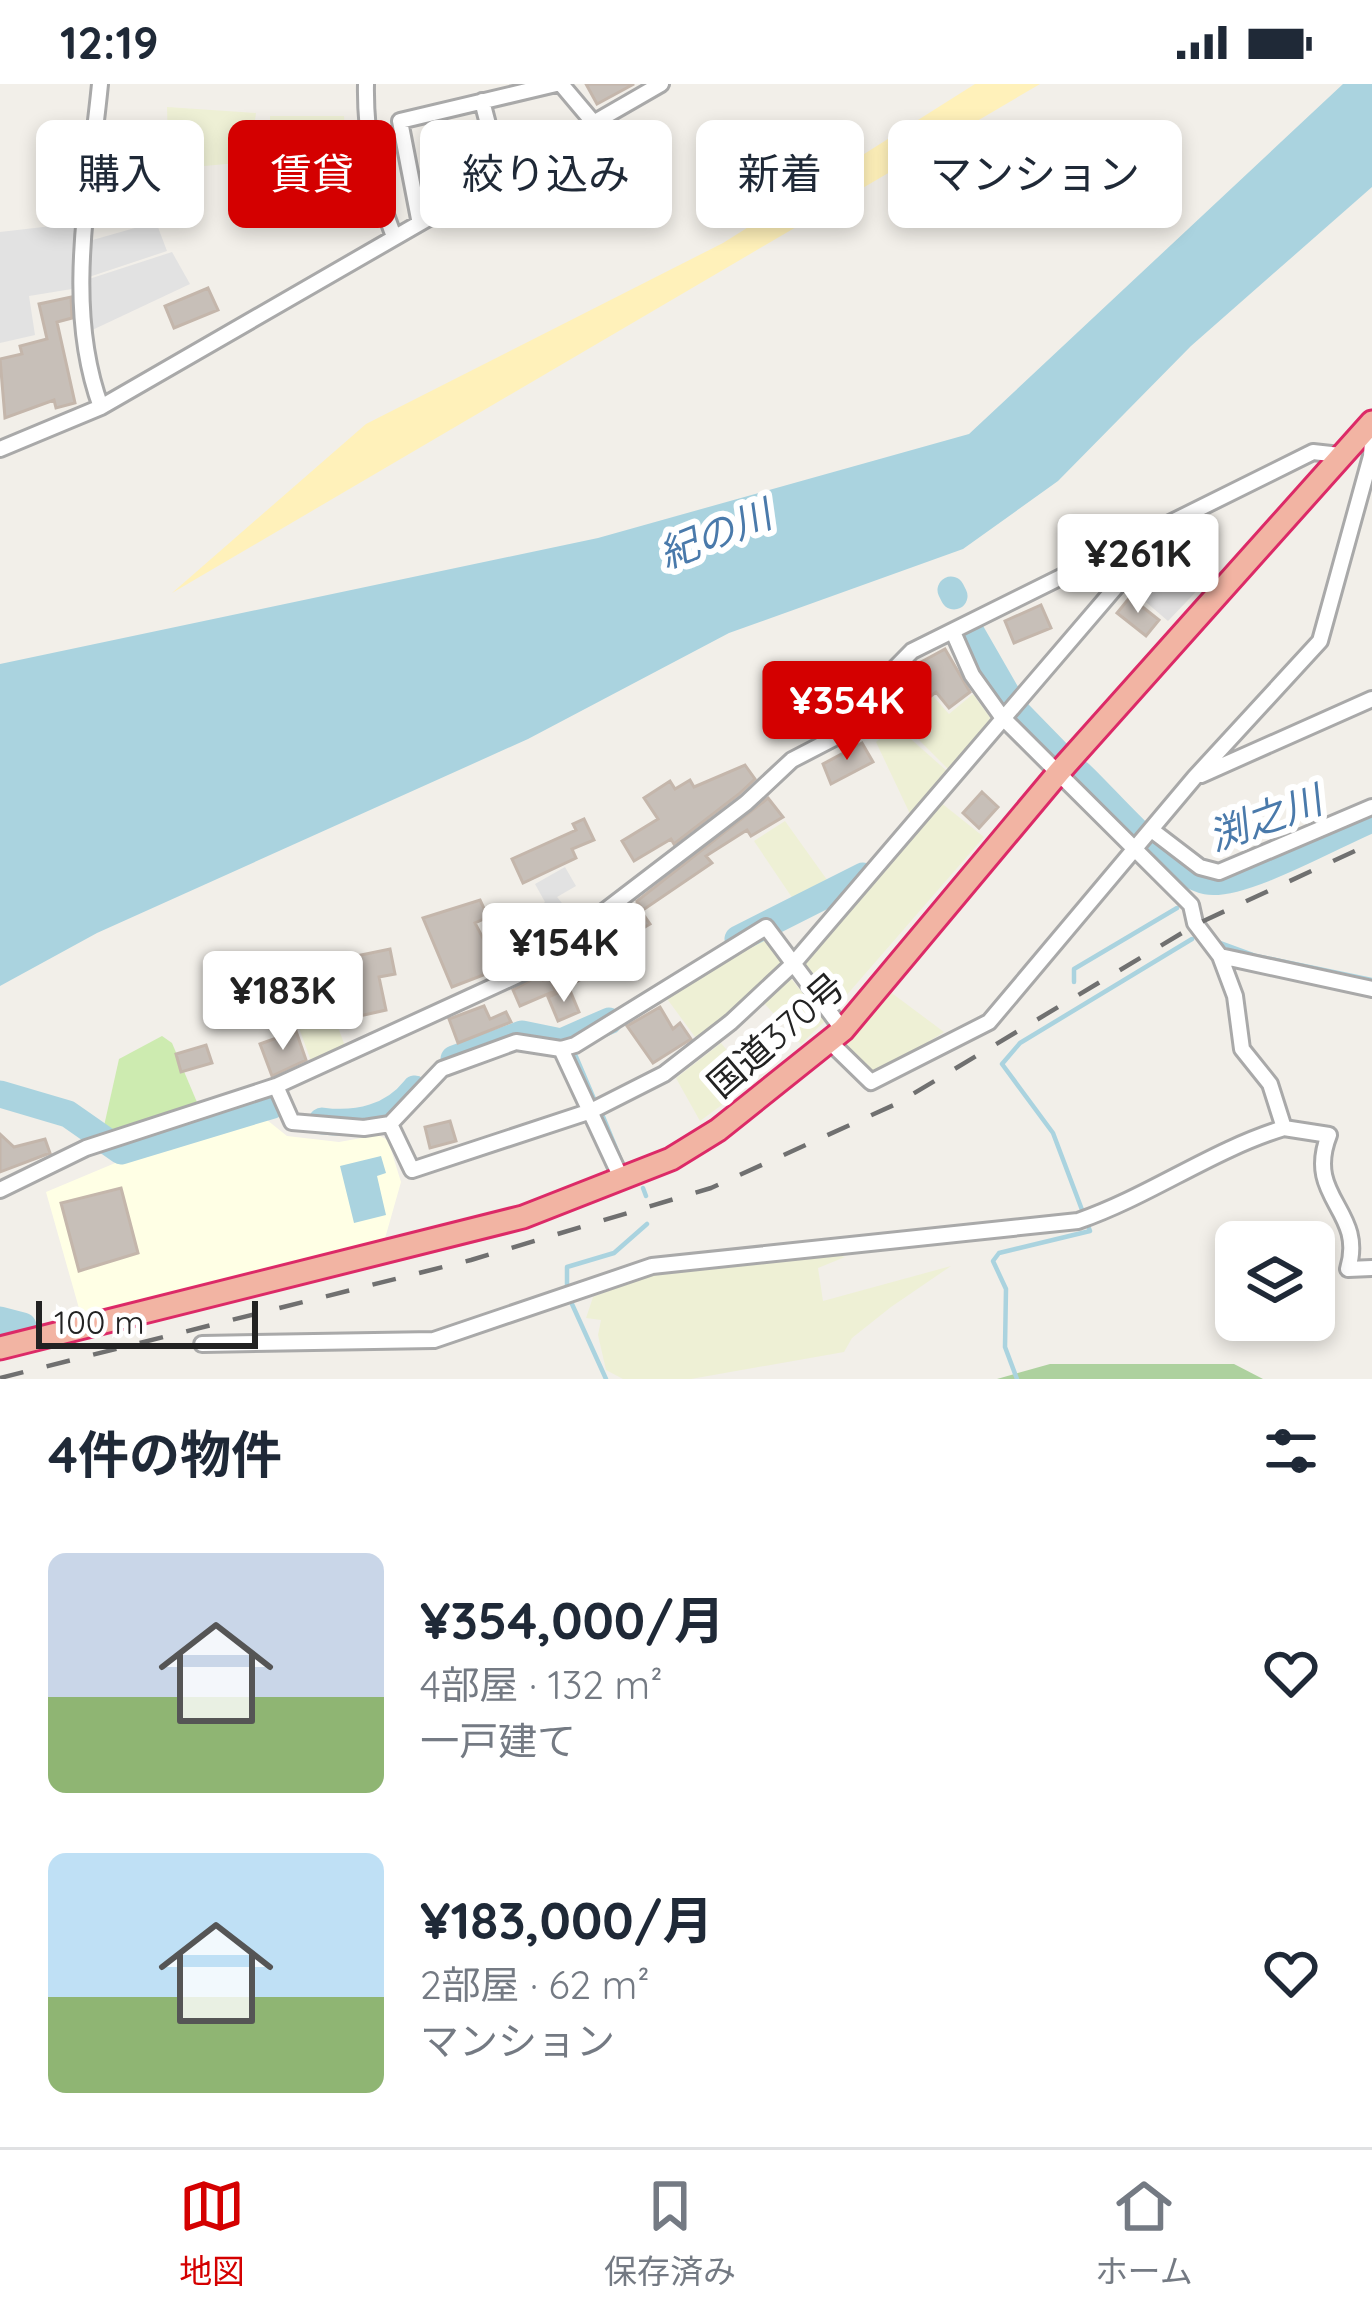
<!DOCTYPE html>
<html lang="ja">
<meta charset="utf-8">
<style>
:root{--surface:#fff;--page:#f6f6f7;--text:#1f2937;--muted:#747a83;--line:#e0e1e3;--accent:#d40000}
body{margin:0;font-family:Quicksand,"Noto Sans JP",sans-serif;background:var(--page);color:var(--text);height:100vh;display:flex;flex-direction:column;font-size:45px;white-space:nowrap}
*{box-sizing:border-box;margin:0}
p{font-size:39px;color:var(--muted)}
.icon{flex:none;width:66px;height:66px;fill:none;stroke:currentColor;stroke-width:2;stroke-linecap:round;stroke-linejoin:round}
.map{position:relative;height:1295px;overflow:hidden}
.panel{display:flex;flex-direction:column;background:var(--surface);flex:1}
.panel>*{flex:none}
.guide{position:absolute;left:36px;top:36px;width:1302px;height:108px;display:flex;gap:24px}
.fabs{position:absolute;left:1215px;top:1137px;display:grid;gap:24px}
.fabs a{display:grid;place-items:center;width:120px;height:120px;border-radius:18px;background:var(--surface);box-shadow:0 6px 18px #0003;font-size:60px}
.scale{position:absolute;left:36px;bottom:30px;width:222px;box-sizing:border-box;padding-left:12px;border:6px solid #222;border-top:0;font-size:33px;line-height:42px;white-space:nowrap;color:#222;-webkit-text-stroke:9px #fff;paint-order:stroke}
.price{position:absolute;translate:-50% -102px;padding:0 27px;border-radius:12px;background:#fff;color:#222;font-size:39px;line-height:78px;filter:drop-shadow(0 3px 6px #0008)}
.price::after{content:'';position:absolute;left:50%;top:72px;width:36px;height:27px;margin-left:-18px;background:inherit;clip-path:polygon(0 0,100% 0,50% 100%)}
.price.selected{background:var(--accent);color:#fff}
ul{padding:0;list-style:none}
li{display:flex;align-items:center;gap:36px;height:300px;padding:0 48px}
li span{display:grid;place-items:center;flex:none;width:336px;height:240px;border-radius:18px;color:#555}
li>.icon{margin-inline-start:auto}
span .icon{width:144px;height:144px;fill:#fffc;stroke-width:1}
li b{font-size:51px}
h2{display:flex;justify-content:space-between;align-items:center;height:144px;padding:0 48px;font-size:51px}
.tag{padding:0 42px;border-radius:18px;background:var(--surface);box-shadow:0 6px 18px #0003;font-size:42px;line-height:108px}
.tag.selected{background:var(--accent);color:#fff}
.status{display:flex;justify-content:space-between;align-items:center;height:84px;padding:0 60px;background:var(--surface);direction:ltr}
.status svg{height:33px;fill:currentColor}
.tabs{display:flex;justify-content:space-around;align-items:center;height:168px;border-top:3px solid var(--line);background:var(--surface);font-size:33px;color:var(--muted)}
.tabs a{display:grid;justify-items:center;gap:6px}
.tabs .selected{color:var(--accent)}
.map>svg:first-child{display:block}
.residential{fill:#e0dfdf}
.education{fill:#ffffe5}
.farmland{fill:#eef0d5}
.grass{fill:#cdebb0}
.forest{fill:#add19e}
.sand{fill:#fff1ba}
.parking{fill:#e2e2e2}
.water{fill:#aad3df}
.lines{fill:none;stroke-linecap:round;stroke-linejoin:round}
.stream{stroke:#aad3df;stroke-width:4.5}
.river{stroke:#aad3df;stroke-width:27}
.building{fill:#c7bfb8;stroke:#c4b6ab;stroke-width:3}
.minor-casing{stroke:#a9a9a9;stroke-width:20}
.trunk-casing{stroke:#dc2a67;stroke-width:27}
.minor{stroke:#fff;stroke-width:14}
.trunk{stroke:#f2b4a3;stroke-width:21}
.rail{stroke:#707070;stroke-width:4.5;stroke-dasharray:24 24;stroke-linecap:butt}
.labels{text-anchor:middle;stroke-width:12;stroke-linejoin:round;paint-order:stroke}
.street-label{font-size:36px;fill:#222;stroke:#fff}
.water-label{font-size:39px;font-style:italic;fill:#4a7aab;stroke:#fff}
</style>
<div class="status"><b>12:19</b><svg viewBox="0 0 49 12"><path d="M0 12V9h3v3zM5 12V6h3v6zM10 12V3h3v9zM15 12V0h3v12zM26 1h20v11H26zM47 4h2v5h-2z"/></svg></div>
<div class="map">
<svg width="1372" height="1295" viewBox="0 0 1372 1295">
<rect width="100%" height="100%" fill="#f2efe9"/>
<!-- residential -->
<path class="residential" d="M1163,456L1211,492L1168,537L1126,501Z"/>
<!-- education -->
<path class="education" d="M267,1036L287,1052L339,1058L378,1051L388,1056L401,1098L384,1158L84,1242L46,1108L120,1077L230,1041Z"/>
<!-- farmland -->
<path class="farmland" d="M167,23L256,29L249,78L148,87L147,66L168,61Z
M270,32H344L346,58L365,56L368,73L258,97L253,82L256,48H270Z
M973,610L992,636L949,686L905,642L933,612L949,630Z
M895,641L948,688L911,732L876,658Z
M940,718L984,753L838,921L803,877Z
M785,737L830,800L793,815L754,757Z
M762,850L785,878L698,957L665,912Z
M789,892L825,937L801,960L764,919Z
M889,907L944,948L877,990L842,959Z
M334,932L346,965L311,977L299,944Z
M721,959L753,998L700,1037L676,994Z
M832,1169L845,1173L818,1184L823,1217L951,1182L891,1223L852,1254L844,1268L691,1295H623L606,1286L598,1251L601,1236L586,1234L593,1213L668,1184Z"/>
<!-- grass -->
<path class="grass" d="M162,952L172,959L199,1023L112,1051L104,1042L119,975Z"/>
<!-- forest -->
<path class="forest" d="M1050,1280H1234L1263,1295H997Z"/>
<!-- sand -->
<path class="sand" d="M975,0H1040L172,509L366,340L723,159Z"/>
<!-- parking -->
<path class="parking" d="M140,55L148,87L183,91L185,129L150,136L149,132L92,131L100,56Z
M156,138L167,167L86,194L89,157Z
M78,139L72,205L29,212L35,251L0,259V148Z
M172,168L190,200L88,248L89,195Z
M565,783L576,802L557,813L579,840L557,853L539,823L545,818L535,800Z
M502,832L525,881L505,890L482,841Z"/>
<!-- water -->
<path class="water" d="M1343,0H1372V103L1191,262L1058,397L963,465L729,549L528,655L97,849L0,902V580L598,454L969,350Z
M381,1072L386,1089L377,1092L386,1131L354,1139L340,1082Z"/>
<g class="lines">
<!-- stream -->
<path class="stream" d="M1215,857L1256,872L1372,896
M1074,898V885L1177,824
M574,968L594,1015
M602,1030L622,1079
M643,1104L646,1112
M606,1295L567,1209V1183L614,1169L647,1140
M1017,1295L1005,1263L1006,1205L993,1177L999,1169L1090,1147L1053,1049L1002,980L1020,959L1192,855"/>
<!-- river -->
<path class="river" d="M951,506L954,512
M971,548L1017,628L1056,668
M1080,690C1110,718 1168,789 1207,797C1241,804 1337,749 1372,735
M738,855L863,792
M454,975L522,950L561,958L609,937
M0,1010L68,1030L121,1067L273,1021
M322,1037C358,1042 393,1033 415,1005
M0,1236L23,1242"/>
</g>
<!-- building -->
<path class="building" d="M586,0H634L597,20Z
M208,204L218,226L174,244L165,222Z
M71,213L72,234L57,238L75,319L56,324L54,316L5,334L0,275L22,270L20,262L47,255L39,220Z
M1189,442L1206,456L1193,473L1176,459Z
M1130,513L1159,536L1146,552L1117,529Z
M1041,521L1051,544L1014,559L1005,537Z
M945,565L970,608L949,624L936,608L913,626L908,619L878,649L862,634L912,583Z
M862,659L873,678L831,700L823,680Z
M745,681L755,695L739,710L674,760L671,755L634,777L622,757L658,735L644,714L670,697L675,705L690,696L694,703Z
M982,708L998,723L979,744L963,729Z
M768,714L783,733L751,752L747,746L706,772L712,779L643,826L637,817Z
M584,735L594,756L572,765L576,774L523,799L512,775L576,746L573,740Z
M480,816L488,833L475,839L499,885L452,903L423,834Z
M636,820L650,840L581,880L588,891L578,897L564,873Z
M390,865L395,890L379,893L386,926L342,936L337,908L344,907L337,876Z
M540,891L543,896L550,894L555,907L520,922L513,906Z
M569,904L579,928L558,937L548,913Z
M484,922L490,935L506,928L511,938L458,959L449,935Z
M660,923L673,945L680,939L691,955L653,979L627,942Z
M296,947L306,976L272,992L260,960Z
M206,961L212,979L181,988L176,970Z
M450,1037L456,1057L430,1064L425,1043Z
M0,1050L14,1063L45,1055L50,1069L0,1088Z
M121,1104L138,1169L79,1187L61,1119Z"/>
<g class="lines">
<defs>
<path id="minor" d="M100,0C90,105 63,221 101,323
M366,0C365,50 375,104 393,150
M561,0L593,38
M482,17L501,90
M419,135L400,37L556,0
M0,365L101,323L661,0
M953,548L972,591L1002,633L1191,821L1195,839L1220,872L1235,912L1242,965L1270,1000L1284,1044L1329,1051C1304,1114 1366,1126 1348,1185L1372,1184
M1201,691L1372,615
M1153,747L1200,783L1219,788L1372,723
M1220,872L1372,905
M830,958L871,998L989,938L1195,693L1320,557L1371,372L1372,356L1362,349
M561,965L622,1096
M276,1002L292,1038L364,1044L390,1040L442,985L516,958L561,965L575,961L766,843L843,946
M390,1040L412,1086L591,1027L664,990L731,938L793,880L1169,441
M0,1106L86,1064L276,1002L525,888L746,719L792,676L844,649L849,631L912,567L1313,368L1340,371
M202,1260L434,1256L652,1182L1078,1137C1150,1112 1212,1066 1284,1044"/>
<path id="trunk" d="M0,1264L523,1133L671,1075L718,1046L843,946L1059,688L1372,338"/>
</defs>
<!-- minor casing -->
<use href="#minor" class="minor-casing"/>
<!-- trunk casing -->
<use href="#trunk" class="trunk-casing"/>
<!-- minor -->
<use href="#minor" class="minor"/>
<!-- trunk -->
<use href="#trunk" class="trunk"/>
<!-- rail -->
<path class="rail" d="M0,1294L471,1176L711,1104L896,1020L1197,840L1372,759"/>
</g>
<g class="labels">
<!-- street labels -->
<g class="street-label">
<text transform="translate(776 951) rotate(-41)" y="13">国道370号</text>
</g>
<!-- water labels -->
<g class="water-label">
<text transform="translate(715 450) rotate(-22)" y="14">紀の川</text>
<text transform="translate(1265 734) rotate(-20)" y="14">渕之川</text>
</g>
</g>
</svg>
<div class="fabs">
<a><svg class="icon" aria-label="layers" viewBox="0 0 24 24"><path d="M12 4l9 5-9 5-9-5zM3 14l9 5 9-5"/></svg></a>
</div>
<div class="scale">100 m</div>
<b class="price" style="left:1138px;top:532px">¥261K</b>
<b class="price selected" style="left:847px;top:679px">¥354K</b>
<b class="price" style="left:564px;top:921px">¥154K</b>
<b class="price" style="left:283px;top:969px">¥183K</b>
<div class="guide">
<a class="tag">購入</a>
<a class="tag selected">賃貸</a>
<a class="tag">絞り込み</a>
<a class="tag">新着</a>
<a class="tag">マンション</a>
</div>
</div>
<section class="panel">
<h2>4件の物件<svg class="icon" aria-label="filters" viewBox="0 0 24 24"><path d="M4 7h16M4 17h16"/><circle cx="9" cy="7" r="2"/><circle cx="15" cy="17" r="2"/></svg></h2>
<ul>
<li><span style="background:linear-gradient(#c9d6e8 60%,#8fb573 0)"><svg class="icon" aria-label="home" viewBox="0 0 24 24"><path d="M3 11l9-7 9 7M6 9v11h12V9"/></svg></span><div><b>¥354,000/月</b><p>4部屋 · 132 m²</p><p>一戸建て</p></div><svg class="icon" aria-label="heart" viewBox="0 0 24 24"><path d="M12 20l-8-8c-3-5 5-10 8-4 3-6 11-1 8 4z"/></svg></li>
<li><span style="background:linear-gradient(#bfe0f5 60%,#8fb573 0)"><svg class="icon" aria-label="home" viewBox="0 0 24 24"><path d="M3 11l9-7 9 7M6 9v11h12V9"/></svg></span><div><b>¥183,000/月</b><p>2部屋 · 62 m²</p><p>マンション</p></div><svg class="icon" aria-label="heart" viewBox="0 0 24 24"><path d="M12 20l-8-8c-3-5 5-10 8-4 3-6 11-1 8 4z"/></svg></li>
</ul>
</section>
<nav class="tabs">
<a class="selected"><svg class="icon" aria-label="map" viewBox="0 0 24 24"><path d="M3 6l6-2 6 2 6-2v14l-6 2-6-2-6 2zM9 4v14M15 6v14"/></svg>地図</a>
<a><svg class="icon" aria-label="saved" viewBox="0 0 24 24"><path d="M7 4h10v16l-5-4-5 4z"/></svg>保存済み</a>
<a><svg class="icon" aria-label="home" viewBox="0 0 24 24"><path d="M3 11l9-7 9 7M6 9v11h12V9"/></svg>ホーム</a>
</nav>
